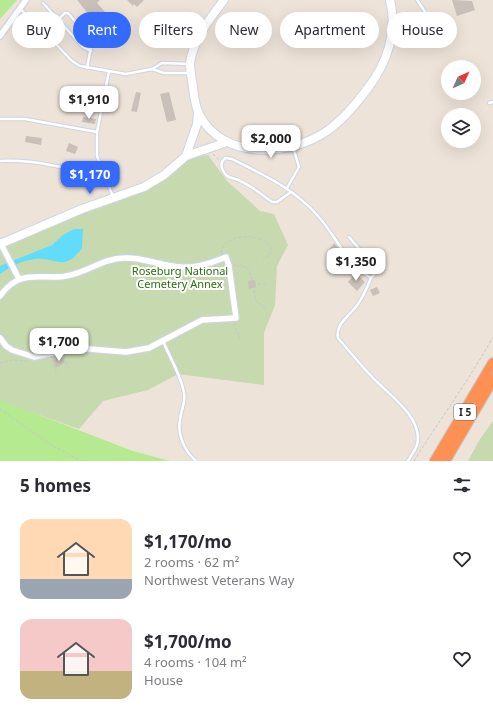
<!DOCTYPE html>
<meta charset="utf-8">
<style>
:root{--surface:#fff;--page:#f2f2f3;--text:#2b2b33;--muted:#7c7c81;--accent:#356aff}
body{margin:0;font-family:"Noto Sans",sans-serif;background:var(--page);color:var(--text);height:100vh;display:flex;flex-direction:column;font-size:15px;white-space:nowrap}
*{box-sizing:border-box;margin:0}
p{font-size:13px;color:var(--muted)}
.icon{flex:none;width:22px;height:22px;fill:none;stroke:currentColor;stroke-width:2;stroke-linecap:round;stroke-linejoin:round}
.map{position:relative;height:461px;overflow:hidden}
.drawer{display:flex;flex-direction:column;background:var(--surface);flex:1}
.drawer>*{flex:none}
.hud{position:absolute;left:12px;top:12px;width:469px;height:36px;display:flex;gap:8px}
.needle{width:26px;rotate:45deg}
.fabs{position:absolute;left:441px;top:60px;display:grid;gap:8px}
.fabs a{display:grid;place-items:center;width:40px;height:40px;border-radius:50%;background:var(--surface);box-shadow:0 4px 16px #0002;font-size:20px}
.price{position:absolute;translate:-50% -34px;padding:0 9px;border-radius:8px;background:#fff;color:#222;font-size:13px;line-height:26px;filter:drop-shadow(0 1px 2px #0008)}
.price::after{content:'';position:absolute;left:50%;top:24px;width:12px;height:9px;margin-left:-6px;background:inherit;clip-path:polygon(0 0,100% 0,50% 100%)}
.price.current{background:var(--accent);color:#fff}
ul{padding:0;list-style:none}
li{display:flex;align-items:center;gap:12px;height:100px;padding:0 20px}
li span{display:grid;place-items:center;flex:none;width:112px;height:80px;border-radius:12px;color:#555}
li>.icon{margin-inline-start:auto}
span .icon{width:48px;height:48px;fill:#fffc;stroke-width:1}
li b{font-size:17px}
h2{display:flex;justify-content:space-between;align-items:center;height:48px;padding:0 20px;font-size:17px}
.chip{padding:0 14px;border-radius:18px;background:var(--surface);box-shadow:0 4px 16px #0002;font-size:14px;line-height:36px}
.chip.current{background:var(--accent);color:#fff}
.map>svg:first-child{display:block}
.green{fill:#b5ea90}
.cemetery{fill:#c6d9af}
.water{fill:#61ddfb}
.building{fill:#c8c0b9}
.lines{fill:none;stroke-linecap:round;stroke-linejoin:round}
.lane-casing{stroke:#ced4e4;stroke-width:4.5}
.street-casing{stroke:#ced4e4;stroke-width:8}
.secondary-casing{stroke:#ced4e4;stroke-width:10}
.highway-casing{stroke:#c7c7c7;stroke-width:12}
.path{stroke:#c7c7c7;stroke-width:1;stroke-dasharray:3 2;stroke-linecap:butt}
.lane{stroke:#fff;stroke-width:2.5}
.street{stroke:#fff;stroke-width:5.5}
.secondary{stroke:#fff;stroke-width:8}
.highway{stroke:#ff9053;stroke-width:10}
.labels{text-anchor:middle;stroke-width:4;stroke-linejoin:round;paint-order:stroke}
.shield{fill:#fff;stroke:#696969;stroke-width:1}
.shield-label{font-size:10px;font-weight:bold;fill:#292929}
.park-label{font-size:11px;fill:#2c6d12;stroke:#fff}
</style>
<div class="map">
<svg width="493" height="461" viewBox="0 0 493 461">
<rect width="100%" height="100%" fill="#ede3d9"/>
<!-- green -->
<path class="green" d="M0,0H17L0,19Z
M0,400L133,451L170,461H0Z"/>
<!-- cemetery -->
<path class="cemetery" d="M208,155L227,181L260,211L274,214L288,245L277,266L275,305L264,333V385L178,374L148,390L103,401L79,429L0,401V244L144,187L194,156Z
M493,421V461H468L480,439Z"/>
<!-- water -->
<path class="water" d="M74,229H83L82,248C64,273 56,257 35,259C23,260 10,267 0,274V266L52,245L63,235Z"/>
<!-- building -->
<path class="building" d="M77,0H100L97,3L105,12L95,22Z
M127,0H144L137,7L134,4L133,6Z
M452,0L472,1L475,10L457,16Z
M136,92L141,93L137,112L131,111Z
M169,92L176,120L167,122L160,94Z
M83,117L96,119L95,124L82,122Z
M26,136L42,138L41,145L25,142Z
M69,143L78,147L75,154L66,151Z
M334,243L339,249L332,254L329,250Z
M356,273L365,282L357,291L348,282Z
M255,280L256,287L249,289L248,281Z
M377,287L380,293L373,296L370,290Z
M58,358L59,360L63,358L65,362L56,368L53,360Z"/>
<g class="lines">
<defs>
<path id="lane" d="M417,0L430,19
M43,3L83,47L91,51
M20,9L38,25L72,61L80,66L126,74L152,69L162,63L189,64
M45,32L65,13H68L92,41L87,68
M152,69L164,73H189
M489,103L493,102
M0,119H25L97,132V156L113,197
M97,132L109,71
M0,161C19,160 37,162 56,166C77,170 81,180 104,173
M287,188L299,167L293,147
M291,192L277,202H272C262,195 252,186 240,181C236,178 230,179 226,175C222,170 219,163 225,158L232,159C262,174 295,189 318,216C336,236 346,263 371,278L374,275L371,263L349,237
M371,278C367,287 364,296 358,304C350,316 335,323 338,338C350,352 362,367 375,380C390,395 424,419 417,445C415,450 411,456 408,461
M163,341C170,358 181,375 184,393C186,402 181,410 180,420C177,434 185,452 196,461"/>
<path id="street" d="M0,36L26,0
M0,242L19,279
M0,296C5,289 12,282 21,279C35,274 51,279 66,276C87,273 103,258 124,258C141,257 156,264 172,266C191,270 209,264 226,257L229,266L236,318L202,320L149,348L126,352L77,348L34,357L12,350L6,346L0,338"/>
<path id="secondary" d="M224,0C210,18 193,40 190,63C190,71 192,80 193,87C194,96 195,106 199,114C222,160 289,157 327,131C343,120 356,104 368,88C387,63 398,31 390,0
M198,113L197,124L186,156L227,142
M0,244L82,209L144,187L164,175L186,156"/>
<path id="highway" d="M435,461L493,363
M445,461L493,379"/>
</defs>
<!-- lane casing -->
<use href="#lane" class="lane-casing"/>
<!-- street casing -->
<use href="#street" class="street-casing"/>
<!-- secondary casing -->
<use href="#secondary" class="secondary-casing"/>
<!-- highway casing -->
<use href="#highway" class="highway-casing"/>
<!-- path -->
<path class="path" d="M213,154L219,160
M221,253C223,233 263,232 271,247L270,255L263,259
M233,265L247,267L252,279
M258,284L268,283
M254,290L256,301L267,309
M235,323V327L240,337L238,339
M64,357L69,369
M52,360L57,375
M0,362V368
M0,363L12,360L28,361
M0,409L51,445L81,461
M414,461C440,419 469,380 493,337"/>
<!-- lane -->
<use href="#lane" class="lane"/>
<!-- street -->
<use href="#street" class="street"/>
<!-- secondary -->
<use href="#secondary" class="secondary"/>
<!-- highway -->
<use href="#highway" class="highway"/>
</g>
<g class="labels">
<!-- shield labels -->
<rect class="shield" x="454" y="404" width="22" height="16" rx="3"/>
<g class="shield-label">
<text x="465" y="416">I 5</text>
</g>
<!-- park labels -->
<g class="park-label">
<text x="180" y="275">Roseburg National<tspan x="180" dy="13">Cemetery Annex</tspan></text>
</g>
</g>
</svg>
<div class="fabs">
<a><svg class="needle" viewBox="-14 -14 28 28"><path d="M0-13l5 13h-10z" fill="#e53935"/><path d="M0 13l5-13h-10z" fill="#7c7c81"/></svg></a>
<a><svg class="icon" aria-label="layers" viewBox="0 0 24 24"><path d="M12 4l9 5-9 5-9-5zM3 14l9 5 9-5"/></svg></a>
</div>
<b class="price" style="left:89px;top:120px">$1,910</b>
<b class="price" style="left:271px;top:159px">$2,000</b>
<b class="price current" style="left:90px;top:195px">$1,170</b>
<b class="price" style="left:356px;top:282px">$1,350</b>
<b class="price" style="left:59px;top:362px">$1,700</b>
<div class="hud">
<a class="chip">Buy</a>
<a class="chip current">Rent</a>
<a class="chip">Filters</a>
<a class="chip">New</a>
<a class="chip">Apartment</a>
<a class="chip">House</a>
</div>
</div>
<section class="drawer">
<h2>5 homes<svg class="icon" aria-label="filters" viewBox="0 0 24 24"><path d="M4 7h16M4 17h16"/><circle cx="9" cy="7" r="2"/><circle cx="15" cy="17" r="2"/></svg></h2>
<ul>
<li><span style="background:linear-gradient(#ffd9b3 75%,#9aa5b1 0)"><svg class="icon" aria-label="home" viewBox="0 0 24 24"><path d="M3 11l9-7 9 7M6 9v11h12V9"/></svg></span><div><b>$1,170/mo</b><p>2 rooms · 62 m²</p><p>Northwest Veterans Way</p></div><svg class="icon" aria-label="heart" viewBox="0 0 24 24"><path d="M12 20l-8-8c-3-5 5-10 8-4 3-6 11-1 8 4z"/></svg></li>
<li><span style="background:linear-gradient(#f6c9c9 65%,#c2b280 0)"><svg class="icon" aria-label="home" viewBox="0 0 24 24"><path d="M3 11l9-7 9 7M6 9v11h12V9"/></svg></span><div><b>$1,700/mo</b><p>4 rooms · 104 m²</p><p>House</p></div><svg class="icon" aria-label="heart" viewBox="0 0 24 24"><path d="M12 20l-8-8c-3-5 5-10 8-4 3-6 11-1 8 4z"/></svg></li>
</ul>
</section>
